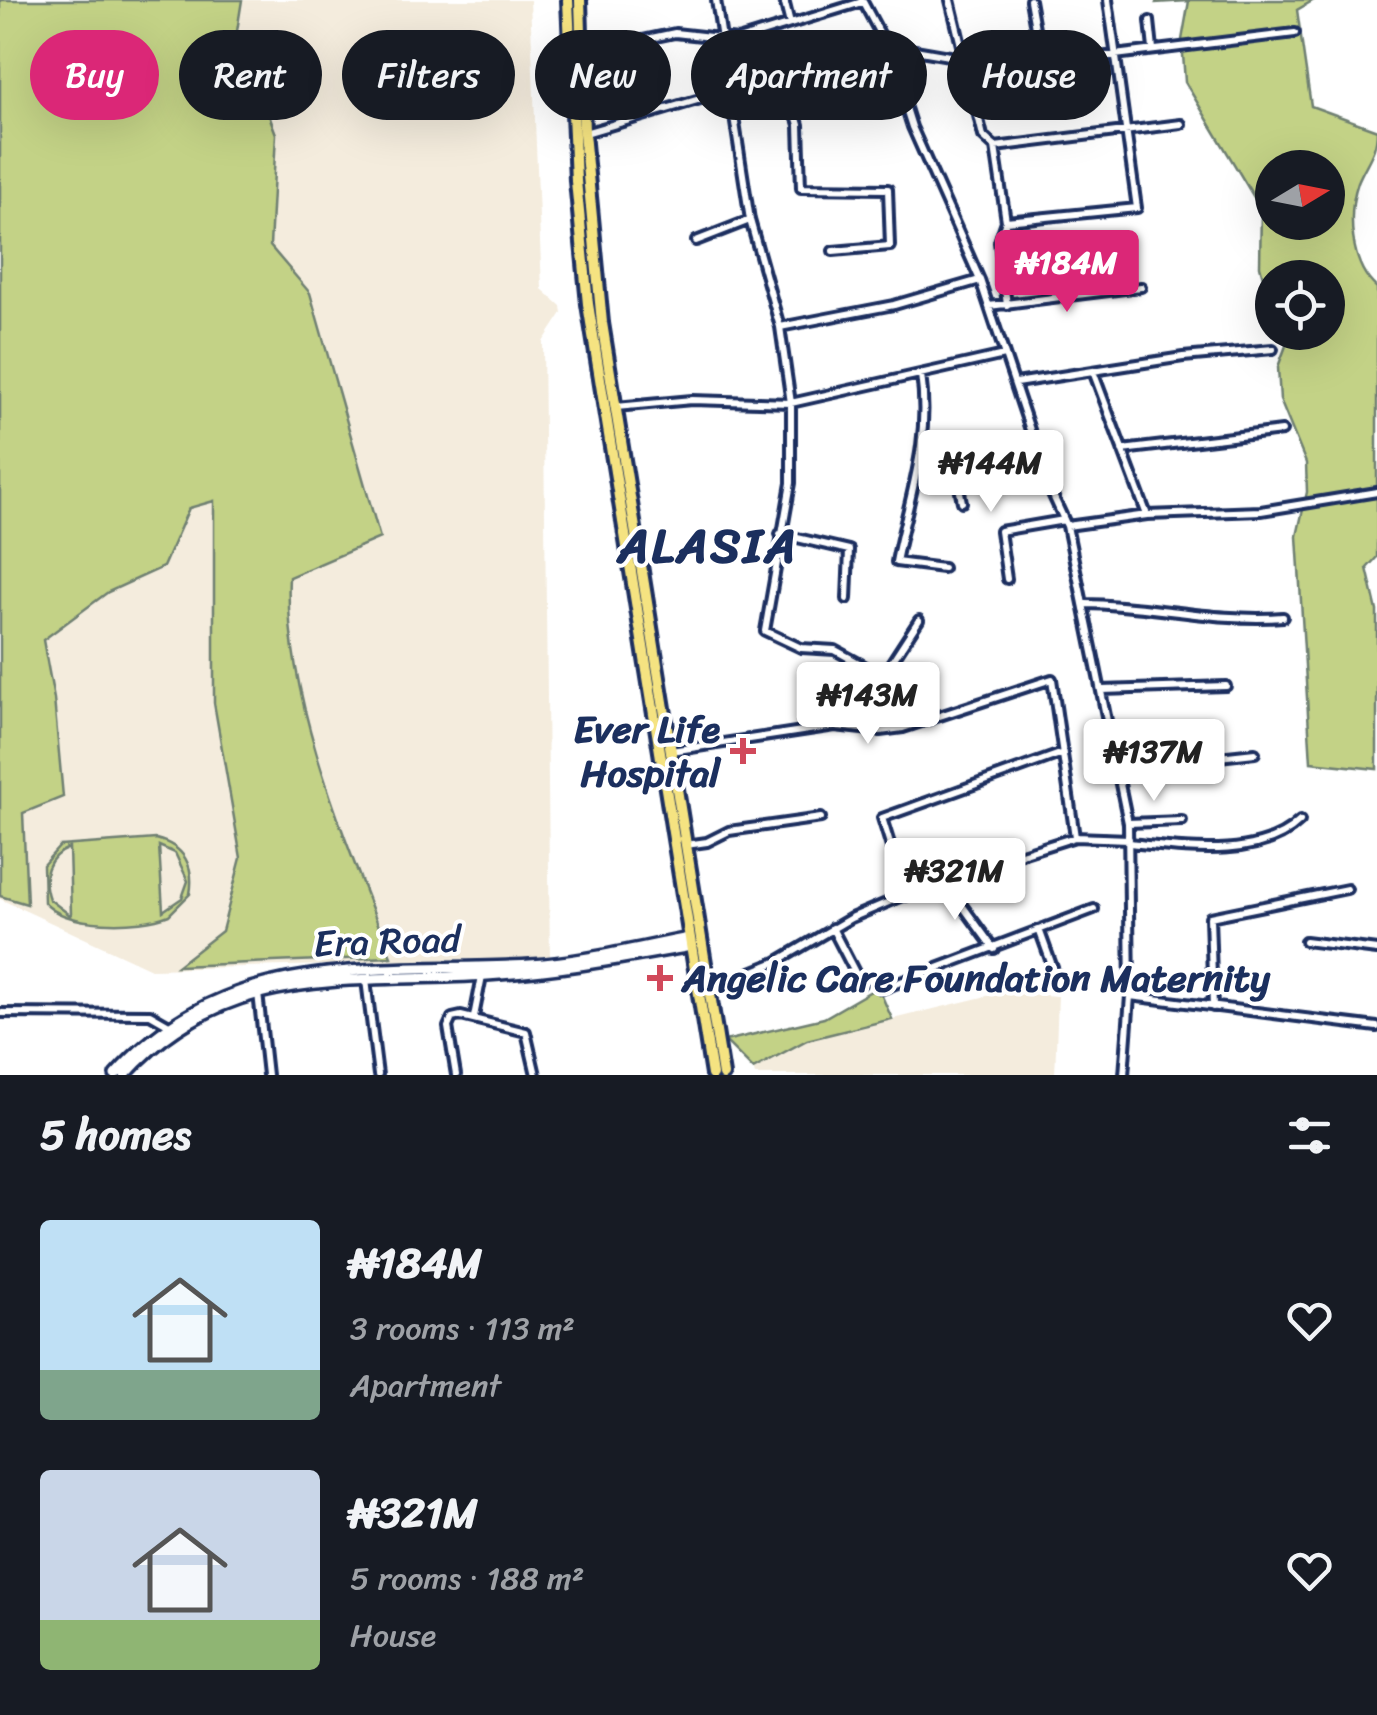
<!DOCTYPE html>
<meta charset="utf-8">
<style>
:root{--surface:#171b24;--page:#242831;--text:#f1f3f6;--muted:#9ea1a6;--accent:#db2777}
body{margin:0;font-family:Sriracha,sans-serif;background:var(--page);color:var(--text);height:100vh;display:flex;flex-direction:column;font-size:38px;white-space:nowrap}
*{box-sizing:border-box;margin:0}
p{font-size:32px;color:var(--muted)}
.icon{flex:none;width:55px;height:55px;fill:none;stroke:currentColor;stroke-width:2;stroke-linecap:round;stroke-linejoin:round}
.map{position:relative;height:1075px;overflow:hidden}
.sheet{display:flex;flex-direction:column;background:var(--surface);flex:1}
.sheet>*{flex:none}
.top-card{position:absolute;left:30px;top:30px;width:1318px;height:90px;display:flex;gap:20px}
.needle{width:65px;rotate:80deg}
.fabs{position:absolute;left:1255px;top:150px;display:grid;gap:20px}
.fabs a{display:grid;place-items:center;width:90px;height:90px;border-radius:50%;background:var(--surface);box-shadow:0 10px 40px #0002;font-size:50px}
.price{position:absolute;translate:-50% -85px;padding:0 22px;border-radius:10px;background:#fff;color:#222;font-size:32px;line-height:65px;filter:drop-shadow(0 2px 5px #0008)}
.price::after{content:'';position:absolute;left:50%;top:60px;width:30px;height:22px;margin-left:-15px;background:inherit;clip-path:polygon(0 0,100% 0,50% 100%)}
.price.on{background:var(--accent);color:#fff}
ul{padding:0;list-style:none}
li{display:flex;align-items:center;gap:30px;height:250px;padding:0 40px}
li span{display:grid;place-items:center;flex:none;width:280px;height:200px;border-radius:10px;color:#555}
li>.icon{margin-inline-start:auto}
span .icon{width:120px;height:120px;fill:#fffc;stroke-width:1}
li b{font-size:42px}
h2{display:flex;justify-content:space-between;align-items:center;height:120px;padding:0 40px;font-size:42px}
.tag{padding:0 35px;border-radius:45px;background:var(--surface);box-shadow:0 10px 40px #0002;font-size:35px;line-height:90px}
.tag.on{background:var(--accent);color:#fff}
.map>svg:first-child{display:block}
.built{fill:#f4ecdd}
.green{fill:#c3d286;stroke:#6f8072;stroke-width:2.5;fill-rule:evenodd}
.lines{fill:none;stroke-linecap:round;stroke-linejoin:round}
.minor-casing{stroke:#1b2f5e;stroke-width:14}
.secondary-casing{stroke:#1b2f5e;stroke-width:16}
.trunk-casing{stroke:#1b2f5e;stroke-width:18}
.minor{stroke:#fff;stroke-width:6}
.secondary{stroke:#fff;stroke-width:9}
.trunk{stroke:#f5e381;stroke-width:10}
.poi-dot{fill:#d1495b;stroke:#fff;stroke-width:4}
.labels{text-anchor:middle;stroke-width:8;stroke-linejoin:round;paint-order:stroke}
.poi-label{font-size:38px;font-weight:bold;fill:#1b2f5e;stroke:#fff;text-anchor:end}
.street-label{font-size:38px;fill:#1b2f5e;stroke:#fff}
.district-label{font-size:48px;font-weight:bold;letter-spacing:2.5px;fill:#1b2f5e;stroke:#fff}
</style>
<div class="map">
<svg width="1377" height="1075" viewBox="0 0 1377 1075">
<rect width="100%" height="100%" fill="#fff"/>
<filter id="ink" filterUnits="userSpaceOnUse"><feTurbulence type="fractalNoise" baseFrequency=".01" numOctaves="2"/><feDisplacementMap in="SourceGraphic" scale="20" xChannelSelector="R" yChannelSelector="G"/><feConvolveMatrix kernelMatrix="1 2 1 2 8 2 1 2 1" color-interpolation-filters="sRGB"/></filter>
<g filter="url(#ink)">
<!-- built -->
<path class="built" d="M0,0H530L542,289L561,306L562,313L543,342L550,960L151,969L0,899Z
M1003,992L1058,996L1055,1075H755L753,1069L807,1040Z"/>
<!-- green -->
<path class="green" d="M0,0H242L237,31L276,134L270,246L310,293L380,538L289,577C283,694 348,847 391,957L177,966L222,931L241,858L214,703V501L189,508L163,567L108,592L43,640L54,699L63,797L23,813L27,904L0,896Z
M1157,0H1314L1297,10L1311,106L1377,130C1377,153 1366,162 1358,182C1347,214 1350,265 1377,288V557L1367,568L1377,611V769L1311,762L1297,536L1307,492L1306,463L1280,400L1278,367L1287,343L1282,333L1328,332V278H1272V313L1260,266L1261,209L1185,82L1182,40L1189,1L1156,3ZM1272,168H1328V222H1272Z
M156,839C184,846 195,866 190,894L169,915C140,927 64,928 44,902L43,865L60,846ZM159,846L175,853L188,881L182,898L163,911ZM69,848L71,914L70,915L49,899C41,877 47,856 69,848Z
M878,987L892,1019L807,1040L753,1069L725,1041L824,1018Z"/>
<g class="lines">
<defs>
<path id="minor" d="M716,0L750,220L780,327L791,403V483L765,631L801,648L835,650L884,677
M784,0L790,24
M862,0L886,45L912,127L980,280L1049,487L1067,526L1128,823L1130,996L1124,1075
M950,0L983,136L995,147L1006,221L999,242L1007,305
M1030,0L1041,62
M1150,21L1153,49
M581,53L675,33L738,40L862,2
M967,73L1295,33
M791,98L799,125L801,188L888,189L890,246L833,251
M585,133L714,95L791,98L810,92L886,45L961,58
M995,147L1181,124
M1006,221L1137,208L1108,0
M696,241L750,220
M989,306L1141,287
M780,327L894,305L980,280
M921,374C931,444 909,495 896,562L943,568
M1094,374L1147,515
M1016,383L1183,357L1273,349
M616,407L692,400L791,403L1004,355
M1122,450L1282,431
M923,451L959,444
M921,464L954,462L962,502
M1067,526L1147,515L1261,511L1377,492
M780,534L849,550L847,599
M1007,579L1000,531L1064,520
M1086,604C1153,605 1216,622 1283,617
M1102,690L1226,686
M862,726L871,694L919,620
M671,751L835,726L880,731L903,728L1052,679L1075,837
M1118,768L1255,753
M1128,823L1182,821
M1129,843C1181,848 1259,861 1300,821
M686,845L707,842L729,831L821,818
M943,879L994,949
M906,896L882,818L1060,754
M832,928L861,984
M1040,932L1057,979
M1305,941L1377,950
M366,980L378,1075
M709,989L776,962L851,918L943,879L1075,837L1129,839
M882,989L1094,909
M258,993L267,1075
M1130,996L1377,1027
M1213,1007L1210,917L1347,889
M0,1013L150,1014L171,1026
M474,1017L482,976
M456,1075L448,1027L452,1018L461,1016L526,1032L536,1075"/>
<path id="secondary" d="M115,1075C230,947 377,974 530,965C583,962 637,948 689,938
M125,1075C226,962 352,984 487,975C556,971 623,958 691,946"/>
<path id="trunk" d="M568,0L576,181L588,304L712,1075
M580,0L584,133L602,323L723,1075"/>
</defs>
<!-- minor casing -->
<use href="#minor" class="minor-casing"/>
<!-- secondary casing -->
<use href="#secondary" class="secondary-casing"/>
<!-- trunk casing -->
<use href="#trunk" class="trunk-casing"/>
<!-- minor -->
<use href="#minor" class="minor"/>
<!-- secondary -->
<use href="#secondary" class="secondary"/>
<!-- trunk -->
<use href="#trunk" class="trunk"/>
</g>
</g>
<!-- markers -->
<g class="poi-dot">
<path d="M738 736h10v10h10v10h-10v10h-10v-10h-10v-10h10z"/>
<path d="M655 963h10v10h10v10h-10v10h-10v-10h-10v-10h10z"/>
</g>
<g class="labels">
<!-- poi labels -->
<g class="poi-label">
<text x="720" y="742">Ever Life<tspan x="720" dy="44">Hospital</tspan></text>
<text x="682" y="991" text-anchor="start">Angelic Care Foundation Maternity</text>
</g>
<!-- street labels -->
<g class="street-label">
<text transform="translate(387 941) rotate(-2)" y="13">Era Road</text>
</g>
<!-- district labels -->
<g class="district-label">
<text x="708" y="562">ALASIA</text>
</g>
</g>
</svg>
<div class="fabs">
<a><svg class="needle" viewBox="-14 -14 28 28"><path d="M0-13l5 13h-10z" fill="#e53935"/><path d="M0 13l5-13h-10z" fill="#9ea1a6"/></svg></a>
<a><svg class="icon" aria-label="locate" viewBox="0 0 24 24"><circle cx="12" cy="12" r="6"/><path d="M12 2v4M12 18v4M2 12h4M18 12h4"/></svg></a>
</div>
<b class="price on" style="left:1067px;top:315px">₦184M</b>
<b class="price" style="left:991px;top:515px">₦144M</b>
<b class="price" style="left:868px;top:747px">₦143M</b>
<b class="price" style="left:1154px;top:804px">₦137M</b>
<b class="price" style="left:955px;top:923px">₦321M</b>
<div class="top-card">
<a class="tag on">Buy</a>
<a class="tag">Rent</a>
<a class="tag">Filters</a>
<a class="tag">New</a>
<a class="tag">Apartment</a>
<a class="tag">House</a>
</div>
</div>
<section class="sheet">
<h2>5 homes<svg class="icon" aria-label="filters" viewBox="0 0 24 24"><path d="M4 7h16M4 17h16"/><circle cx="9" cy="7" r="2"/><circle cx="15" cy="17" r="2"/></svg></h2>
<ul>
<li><span style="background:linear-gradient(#bfe0f5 75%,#7fa58c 0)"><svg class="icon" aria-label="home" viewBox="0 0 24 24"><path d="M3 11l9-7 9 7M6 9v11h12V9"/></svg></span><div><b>₦184M</b><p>3 rooms · 113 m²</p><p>Apartment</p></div><svg class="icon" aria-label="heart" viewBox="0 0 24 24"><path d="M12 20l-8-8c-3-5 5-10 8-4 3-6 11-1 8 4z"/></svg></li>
<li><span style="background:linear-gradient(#c9d6e8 75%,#8fb573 0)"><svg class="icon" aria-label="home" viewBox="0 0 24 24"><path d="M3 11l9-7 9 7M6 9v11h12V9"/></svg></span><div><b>₦321M</b><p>5 rooms · 188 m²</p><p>House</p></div><svg class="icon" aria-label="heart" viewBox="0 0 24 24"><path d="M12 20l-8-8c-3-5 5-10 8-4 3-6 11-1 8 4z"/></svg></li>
</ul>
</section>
